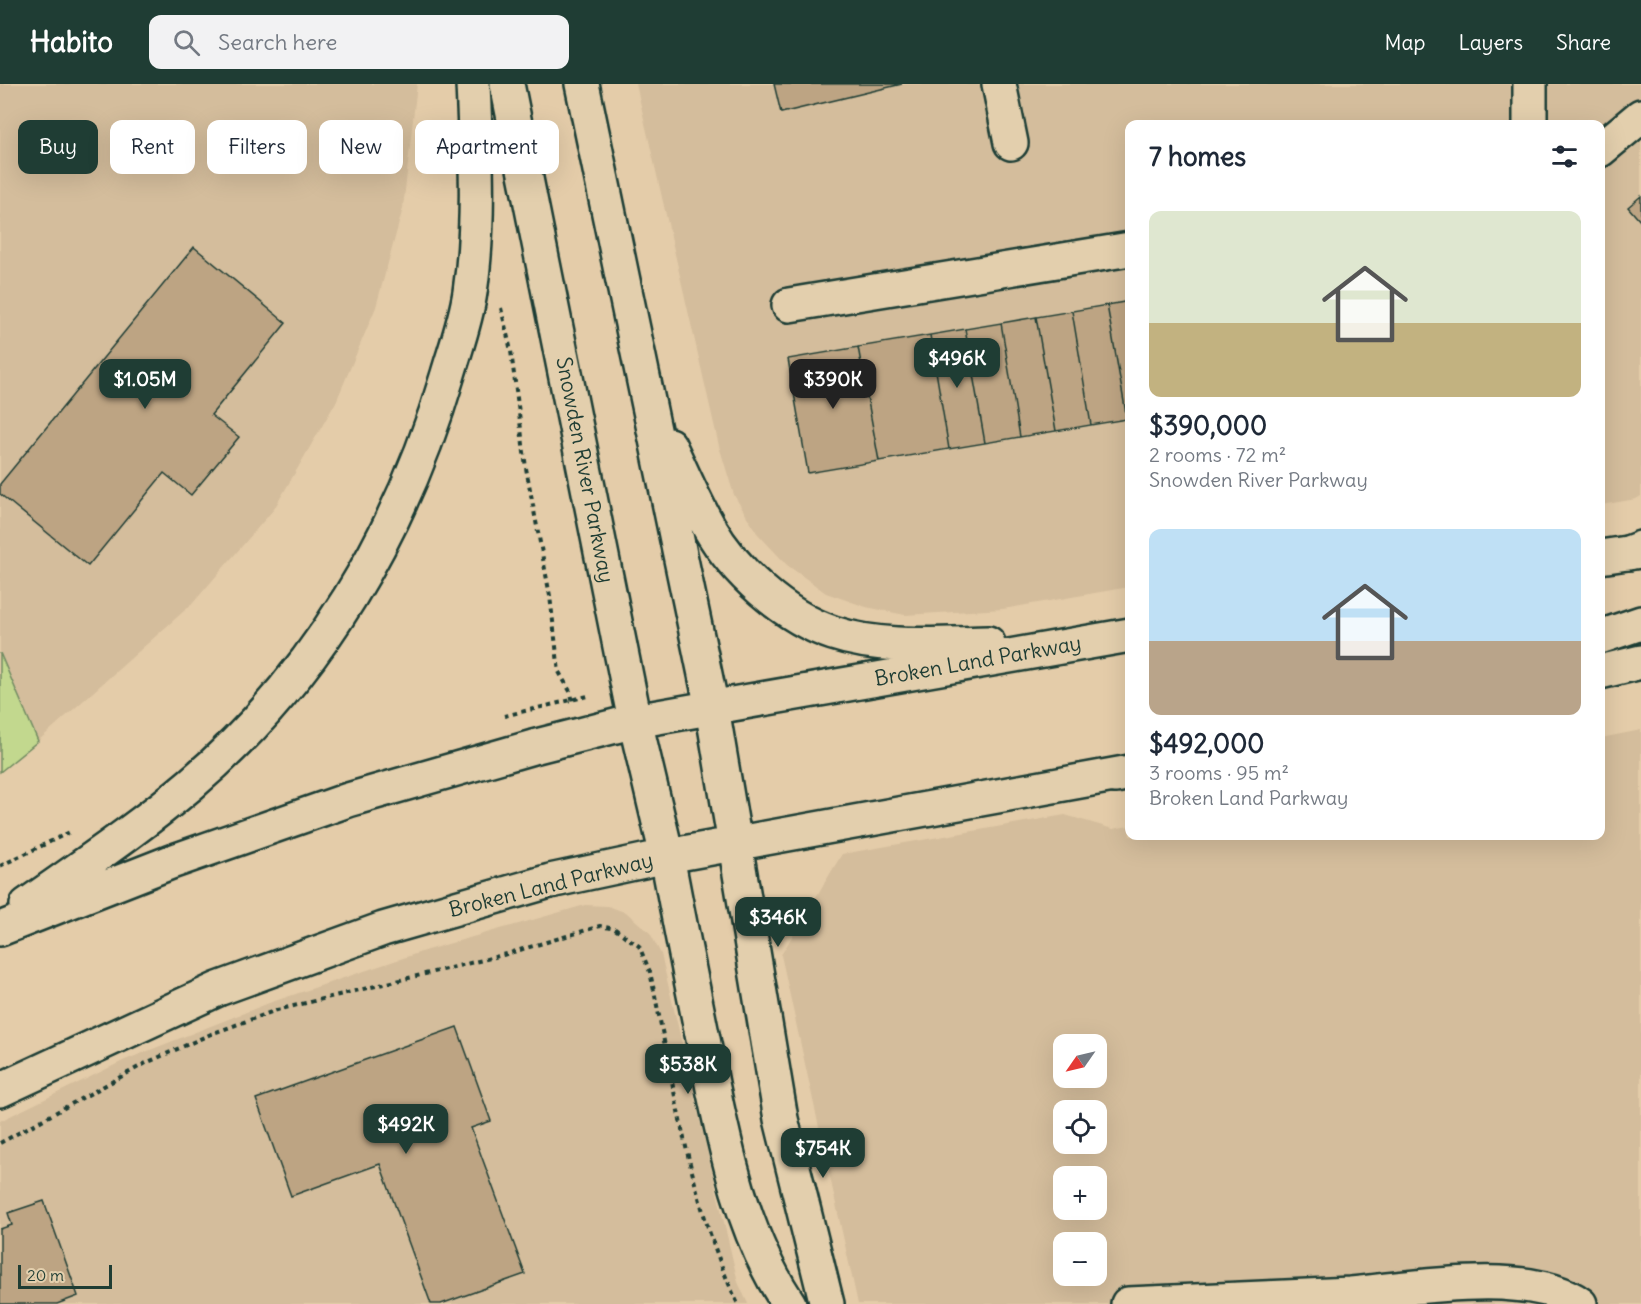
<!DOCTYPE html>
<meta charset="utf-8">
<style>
:root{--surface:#fff;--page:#f2f2f3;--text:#1f2937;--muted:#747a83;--accent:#1f3d34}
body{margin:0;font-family:Delius,sans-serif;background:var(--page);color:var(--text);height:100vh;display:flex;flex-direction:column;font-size:22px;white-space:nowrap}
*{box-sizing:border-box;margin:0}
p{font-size:20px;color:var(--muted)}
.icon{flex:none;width:33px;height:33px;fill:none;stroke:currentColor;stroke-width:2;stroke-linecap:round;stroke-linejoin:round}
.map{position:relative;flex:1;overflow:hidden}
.side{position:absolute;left:1125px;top:36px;width:480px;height:720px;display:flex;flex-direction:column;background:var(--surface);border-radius:12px;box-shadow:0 6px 24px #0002}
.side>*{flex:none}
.banner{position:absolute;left:18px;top:36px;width:570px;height:54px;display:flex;gap:12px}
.needle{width:39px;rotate:236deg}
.tools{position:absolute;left:1053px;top:950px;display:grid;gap:12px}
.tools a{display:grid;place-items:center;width:54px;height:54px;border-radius:12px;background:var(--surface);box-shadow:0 6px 24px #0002;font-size:30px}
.scale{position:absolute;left:18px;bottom:15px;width:94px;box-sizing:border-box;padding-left:6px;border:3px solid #1f3d34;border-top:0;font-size:16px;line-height:21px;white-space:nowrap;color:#1f3d34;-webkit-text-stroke:4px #e3cfad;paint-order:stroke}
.price{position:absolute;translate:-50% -51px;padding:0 14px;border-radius:12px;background:var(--accent);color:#fff;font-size:20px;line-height:39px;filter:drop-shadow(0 2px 3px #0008)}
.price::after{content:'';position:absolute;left:50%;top:36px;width:18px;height:14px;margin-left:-9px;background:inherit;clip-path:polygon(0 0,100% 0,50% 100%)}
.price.current{background:#222;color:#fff}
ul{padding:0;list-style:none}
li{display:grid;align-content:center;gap:12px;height:318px;padding:0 24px}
li span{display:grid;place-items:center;height:186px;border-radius:12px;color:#555}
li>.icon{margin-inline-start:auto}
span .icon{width:108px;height:108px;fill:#fffc;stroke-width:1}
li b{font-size:26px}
h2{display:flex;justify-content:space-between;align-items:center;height:72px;padding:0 24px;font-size:26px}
.chip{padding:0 21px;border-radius:12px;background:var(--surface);box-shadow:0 6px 24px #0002;font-size:21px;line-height:54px}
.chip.current{background:var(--accent);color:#fff}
header{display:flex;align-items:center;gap:36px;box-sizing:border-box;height:84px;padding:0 30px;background:var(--accent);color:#fff}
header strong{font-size:28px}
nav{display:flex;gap:33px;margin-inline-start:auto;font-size:21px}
.search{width:420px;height:54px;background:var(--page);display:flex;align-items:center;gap:15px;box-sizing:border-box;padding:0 21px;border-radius:12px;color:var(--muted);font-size:22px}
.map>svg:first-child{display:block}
.built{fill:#d4bd9c;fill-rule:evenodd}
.green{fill:#c2d88e;stroke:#708a61;stroke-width:1.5}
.building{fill:#bda483;stroke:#1f3d34;stroke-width:1.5}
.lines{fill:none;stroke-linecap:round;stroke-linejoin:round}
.minor-casing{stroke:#1f3d34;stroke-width:38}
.major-casing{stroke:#1f3d34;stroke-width:38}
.highway-casing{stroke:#1f3d34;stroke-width:38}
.path{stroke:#1f3d34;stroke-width:4;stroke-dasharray:4.5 4.5;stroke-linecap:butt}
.minor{stroke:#e3cfad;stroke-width:33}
.major{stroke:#e3cfad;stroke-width:33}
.highway{stroke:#e3cfad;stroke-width:33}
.labels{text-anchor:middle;stroke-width:6;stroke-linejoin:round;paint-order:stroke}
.street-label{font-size:21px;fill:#1f3d34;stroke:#e3cfad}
</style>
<header>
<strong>Habito</strong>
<div class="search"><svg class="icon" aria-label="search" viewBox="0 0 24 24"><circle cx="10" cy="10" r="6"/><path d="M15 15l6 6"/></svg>Search here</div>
<nav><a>Map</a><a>Layers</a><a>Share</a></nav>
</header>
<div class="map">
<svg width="1641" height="1220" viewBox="0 0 1641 1220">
<rect width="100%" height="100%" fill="#e4cca9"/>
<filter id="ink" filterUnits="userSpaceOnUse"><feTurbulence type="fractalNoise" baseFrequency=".0167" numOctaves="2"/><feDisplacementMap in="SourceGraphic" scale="12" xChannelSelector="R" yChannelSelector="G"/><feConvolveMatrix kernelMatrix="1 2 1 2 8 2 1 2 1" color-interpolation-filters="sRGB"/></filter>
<g filter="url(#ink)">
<!-- built -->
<path class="built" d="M0,0H417L403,124L376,223L336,318L274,425L193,519L38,657L0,569Z
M636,0H1641V412L1636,415L1601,421L1600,40H1130L1129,503L1003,525L905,531L866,523L826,509L787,481L757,449L734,411L719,362Z
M1641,646V1220H858L781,871L842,770L1065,731L1113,745L1129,742L1130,752H1600L1601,654ZM1064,960H1096V993H1064ZM1064,1026H1096V1059H1064ZM1064,1092H1096V1125H1064ZM1064,1158H1096V1191H1064Z
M585,821L608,822L627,829L650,849L661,870L738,1198L748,1220H0V1037L125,976L269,919L427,866Z"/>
<!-- green -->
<path class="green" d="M0,569L38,657L0,688Z"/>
<!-- building -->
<path class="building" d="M774,0H902L781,29Z
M1641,112V138L1628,123Z
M194,163L286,239L211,331L239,353L191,411L164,389L88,482L0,410V400Z
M1130,217V335H1127L1107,221Z
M1107,221L1127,335L1091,341L1072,227Z
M1072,227L1091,341L1056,347L1036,233Z
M1036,233L1056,347L1020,353L1001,239Z
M1001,239L1020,353L985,359L965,245Z
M965,245L985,359L949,365L930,251Z
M930,251L949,365L879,377L858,263Z
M858,263L879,377L808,389L788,275Z
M457,943L491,1037L471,1044L525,1190L441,1220H431L380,1080L291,1112L256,1015Z
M44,1117L78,1212L57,1220H0V1145L12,1141L8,1129Z"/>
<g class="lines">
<defs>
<path id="minor" d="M999,0L1011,59
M1530,40V0
M1600,66L1641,32
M789,221L1130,165
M735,760L781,1035L827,1220
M667,772C679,837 692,901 705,965C723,1053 739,1145 789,1220
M1351,1210C1414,1204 1527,1183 1580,1220
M1128,1220L1351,1210L1353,1220"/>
<path id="major" d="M507,0L635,637L667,772
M582,0L712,624L735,760
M669,361C682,388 694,417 709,443C734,487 784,533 833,549C881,565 937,560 988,559
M1600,473L1641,467
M1600,553L1641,539
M27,821C82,782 139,744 191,700C317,593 402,447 448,290C456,263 466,236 470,208C480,140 476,69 473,0
M0,845L171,778L348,716L533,663L635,637L1130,551
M0,1006L218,905L383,845L550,797L667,772L1130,688"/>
<path id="highway" d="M1628,469L1641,464
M1600,588L1641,578
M1115,692L1130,689"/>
</defs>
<!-- minor casing -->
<use href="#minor" class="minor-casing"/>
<!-- major casing -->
<use href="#major" class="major-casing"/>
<!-- highway casing -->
<use href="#highway" class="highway-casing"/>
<!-- path -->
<path class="path" d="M501,224L511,267L526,384L550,512L559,588L571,609L573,619
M504,632L588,612
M0,782L72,747
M0,1059L146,979L211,950L277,926L503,871L600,842L615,845L639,862L650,888C674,999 689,1117 738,1220"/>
<!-- minor -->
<use href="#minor" class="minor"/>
<!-- major -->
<use href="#major" class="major"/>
<!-- highway -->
<use href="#highway" class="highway"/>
</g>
</g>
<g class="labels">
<!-- street labels -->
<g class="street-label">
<text transform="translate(585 386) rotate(79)" y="7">Snowden River Parkway</text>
<text transform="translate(978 577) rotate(-10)" y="7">Broken Land Parkway</text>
<text transform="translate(551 801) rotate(-14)" y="7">Broken Land Parkway</text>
</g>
</g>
</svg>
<div class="tools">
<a><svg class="needle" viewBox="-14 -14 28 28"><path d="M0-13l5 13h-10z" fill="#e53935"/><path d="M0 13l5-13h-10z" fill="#747a83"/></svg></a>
<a><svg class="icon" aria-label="locate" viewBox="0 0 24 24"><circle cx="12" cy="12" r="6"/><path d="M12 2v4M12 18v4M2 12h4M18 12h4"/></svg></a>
<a>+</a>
<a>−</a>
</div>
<div class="scale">20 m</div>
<b class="price" style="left:957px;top:305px">$496K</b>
<b class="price" style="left:145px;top:326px">$1.05M</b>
<b class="price current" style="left:833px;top:326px">$390K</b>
<b class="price" style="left:778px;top:864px">$346K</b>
<b class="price" style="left:688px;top:1011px">$538K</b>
<b class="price" style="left:406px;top:1071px">$492K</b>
<b class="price" style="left:823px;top:1095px">$754K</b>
<div class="banner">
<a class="chip current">Buy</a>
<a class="chip">Rent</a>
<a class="chip">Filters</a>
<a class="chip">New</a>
<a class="chip">Apartment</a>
</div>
<section class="side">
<h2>7 homes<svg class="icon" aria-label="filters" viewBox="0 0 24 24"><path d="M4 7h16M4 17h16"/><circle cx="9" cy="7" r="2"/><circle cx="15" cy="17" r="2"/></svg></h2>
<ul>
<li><span style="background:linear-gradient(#dfe7d0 60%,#c2b280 0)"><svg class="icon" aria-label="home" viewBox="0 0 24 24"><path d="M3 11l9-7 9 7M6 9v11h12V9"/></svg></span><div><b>$390,000</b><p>2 rooms · 72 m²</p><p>Snowden River Parkway</p></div></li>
<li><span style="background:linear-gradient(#bfe0f5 60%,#b9a48a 0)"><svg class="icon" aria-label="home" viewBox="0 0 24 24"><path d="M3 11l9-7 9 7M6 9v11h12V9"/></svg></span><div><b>$492,000</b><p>3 rooms · 95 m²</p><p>Broken Land Parkway</p></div></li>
</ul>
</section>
</div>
